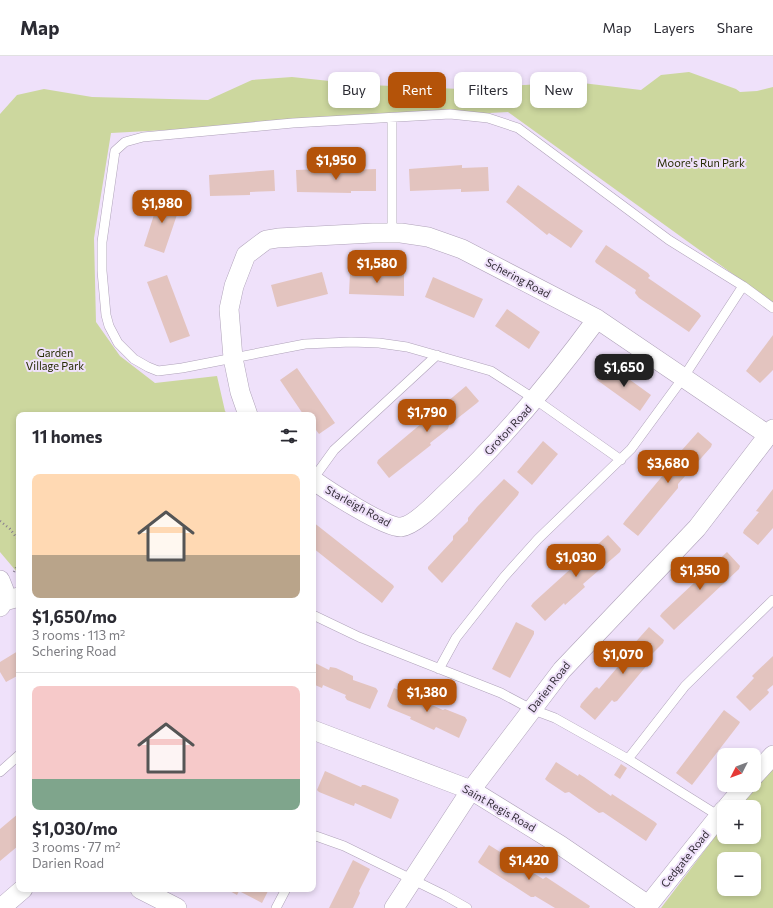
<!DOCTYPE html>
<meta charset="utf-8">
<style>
:root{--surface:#fff;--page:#f7f7f7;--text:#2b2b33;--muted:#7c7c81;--line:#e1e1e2;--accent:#b45309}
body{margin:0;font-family:Commissioner,sans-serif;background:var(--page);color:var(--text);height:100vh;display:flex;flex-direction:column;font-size:15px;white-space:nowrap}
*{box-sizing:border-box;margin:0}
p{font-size:13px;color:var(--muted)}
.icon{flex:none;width:22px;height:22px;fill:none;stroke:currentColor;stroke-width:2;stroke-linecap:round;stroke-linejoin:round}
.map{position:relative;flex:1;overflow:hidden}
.side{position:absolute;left:16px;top:356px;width:300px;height:480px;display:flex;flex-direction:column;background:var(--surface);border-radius:8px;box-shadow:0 2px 6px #0003}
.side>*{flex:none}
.banner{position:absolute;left:328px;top:16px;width:380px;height:36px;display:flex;gap:8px}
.needle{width:26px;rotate:228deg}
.fabs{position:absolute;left:717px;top:692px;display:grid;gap:8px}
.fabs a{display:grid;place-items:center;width:44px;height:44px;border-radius:8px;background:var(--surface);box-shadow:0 2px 6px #0003;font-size:20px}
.price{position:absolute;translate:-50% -34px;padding:0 9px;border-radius:8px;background:var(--accent);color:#fff;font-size:13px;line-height:26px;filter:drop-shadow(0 1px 2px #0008)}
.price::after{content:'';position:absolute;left:50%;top:24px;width:12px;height:9px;margin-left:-6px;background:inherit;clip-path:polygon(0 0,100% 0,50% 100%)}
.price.active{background:#222;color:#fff}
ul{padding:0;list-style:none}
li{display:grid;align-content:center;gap:8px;height:212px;padding:0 16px}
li+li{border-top:1px solid var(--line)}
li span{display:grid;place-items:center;height:124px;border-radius:8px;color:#555}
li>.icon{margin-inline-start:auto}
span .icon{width:72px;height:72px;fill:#fffc;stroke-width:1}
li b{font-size:17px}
h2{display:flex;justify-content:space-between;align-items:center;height:48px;padding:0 16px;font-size:17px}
.pill{padding:0 14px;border-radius:8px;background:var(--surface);box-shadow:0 2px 6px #0003;font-size:14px;line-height:36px}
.pill.active{background:var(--accent);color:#fff}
header{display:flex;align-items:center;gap:24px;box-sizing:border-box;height:56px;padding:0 20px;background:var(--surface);border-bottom:1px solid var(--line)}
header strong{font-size:19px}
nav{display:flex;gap:22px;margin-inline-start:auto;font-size:14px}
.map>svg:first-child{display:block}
.green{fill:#ccd79e;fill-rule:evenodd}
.building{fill:#e3c4bf}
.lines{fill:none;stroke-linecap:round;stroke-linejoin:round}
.service-casing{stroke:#afa2b9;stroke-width:10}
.minor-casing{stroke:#afa2b9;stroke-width:20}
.path{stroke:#887e8f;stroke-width:2.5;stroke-dasharray:1 3;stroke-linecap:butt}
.service{stroke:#fff;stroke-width:9}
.minor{stroke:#fff;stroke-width:19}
.labels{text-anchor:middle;stroke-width:4;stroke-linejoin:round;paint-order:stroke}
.park-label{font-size:11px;fill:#272c04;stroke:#efe1fa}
.street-label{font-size:11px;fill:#332d37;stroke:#efe1fa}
</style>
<header>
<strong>Map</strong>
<nav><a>Map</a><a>Layers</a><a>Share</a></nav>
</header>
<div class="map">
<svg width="773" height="852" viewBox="0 0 773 852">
<rect width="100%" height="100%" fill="#efe1fa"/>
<!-- green -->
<path class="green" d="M689,16L736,33L740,36L757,35L773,31V247L508,56L111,77L94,182L96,266L120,300L155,327L217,320L225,355L228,359H19V515H16L0,496V58L17,39L44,33L92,41L208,44L252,24L292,21L367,29L419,31L459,33L574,26L641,34L661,19Z
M773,710V852H661L724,769V781H754V751H737ZM724,803H754V833H724Z"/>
<!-- building -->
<path class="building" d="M462,109V112L488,111L489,135L461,136V133L410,135L409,113Z
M323,113V115L376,113V135H351V137L297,136L296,114Z
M274,114L275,135L250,136V139L210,140L209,119Z
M518,129L583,175L571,192L549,177L547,179L506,146Z
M160,140L181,147L164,197L144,190Z
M606,189L648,217L650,220L648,222L651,224L699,257L701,260L689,276L639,242L635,237L636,234L596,207L595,205Z
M322,216L328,238L277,251L271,229Z
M350,216L404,218V240L349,238Z
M167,219L190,280L170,287L147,226Z
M433,221L483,243L474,262L425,241Z
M507,253L540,276L529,293L495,270Z
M773,279V314L760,327L746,315Z
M608,308L651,339L640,355L597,324Z
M297,312L335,367L319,378L313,370V359L303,358L280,324Z
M466,330L479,345L477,347L449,369L448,373L430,387L431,389L389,422L377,407L378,404Z
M698,376L712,388L711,391L678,428V432L638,480L623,468L625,465L664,418L663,417L665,413Z
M543,385L558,398L532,429L517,416Z
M504,423L519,436L518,439L442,527L428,513V511L453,484V480L468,465V462L477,451Z
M773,433V472L758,489L743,477L744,474L759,456L756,455Z
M313,466L393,529L394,531L382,547L313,492Z
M608,479L621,493L620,496L583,528L585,531L565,549L564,547L545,565L531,550L533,547Z
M727,496L740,510L739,513L674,574L660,560L662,557Z
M516,566L534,575V578L510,622L492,613Z
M649,571L664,584L663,587L646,604L649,606L648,608L617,645L614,646L612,644L595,664L580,651L581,648L595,632L597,631L599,633L633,593L632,590Z
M19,592V619L6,626L0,616V606L18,595L17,593Z
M773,600V629L767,634L769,636L768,638L750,655L736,641L754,622L752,620L754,618Z
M313,606L329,614L330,611L336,612L353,620V624L376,632L378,635L370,653L347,644L345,641L346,639L323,629L322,632L315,629L313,631Z
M394,632L443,654L445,653L465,661L467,664L459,682L436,671L434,674L410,663L411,661L389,652L387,650Z
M724,654L740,666L739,668L692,729L676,717Z
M556,706L578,720L579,718L584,721L611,740L612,738L615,740L655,766L657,768L646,785L603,756L599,757L569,736L565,737L547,725L545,723Z
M621,708L627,712L620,723L614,719Z
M325,715L361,731L362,729H365L397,742L399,744L391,763L355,747L354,750L351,749L319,736L317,734Z
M19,757L18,790L0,805V773Z
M489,789L543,823L546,821L590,850L589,852H555L535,840L534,841H531L480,808L478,806Z
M353,804L370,813L359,835L360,837L354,850L353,852H329Z
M226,833H269L262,847L239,835L237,839Z"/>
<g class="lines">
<defs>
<path id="service" d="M392,62V177
M621,404L536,344L491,315L407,291L379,287L351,286L305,288L182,312L158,315L148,311L134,303L118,287L109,270L106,259L102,215V186L115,95L125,86L143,81L293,67L450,58L488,62L518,72L669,184L743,230L773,252
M313,423L334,394L437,299
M313,559L359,581L501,637L531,653L555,662L628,703L719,760
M439,613L456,582L504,521L538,483L631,393L683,322L743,230
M628,703L685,630L773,544
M0,716L19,699
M313,779L344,790L444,839L467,852
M276,852L286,833"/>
<path id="minor" d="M248,359L240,336L233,302L229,253L234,230L246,199L266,184L278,182L373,177H401L428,181L462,193L597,263L768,379
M313,424C327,434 385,472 401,471C413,470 433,450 442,441C500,387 550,327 597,263
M0,524L4,534V545
M0,551L4,545L19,541
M313,674L471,734L560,789L648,849
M754,720L773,699
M727,751L746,729
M140,833L177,852
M1,852L23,833
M394,852L471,734L562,614L697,472L773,373
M646,852L724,754"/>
</defs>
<!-- service casing -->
<use href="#service" class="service-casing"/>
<!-- minor casing -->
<use href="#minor" class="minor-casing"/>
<!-- path -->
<path class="path" d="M0,465L10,473L19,485
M14,516L19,506"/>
<!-- service -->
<use href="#service" class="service"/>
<!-- minor -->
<use href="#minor" class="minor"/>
</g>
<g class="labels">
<!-- park labels -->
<g class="park-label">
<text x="701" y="111">Moore's Run Park</text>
<text x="55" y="301">Garden<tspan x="55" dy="13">Village Park</tspan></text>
</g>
<!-- street labels -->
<g class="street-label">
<text transform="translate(518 222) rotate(28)" y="4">Schering Road</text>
<text transform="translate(508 374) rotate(-47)" y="4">Groton Road</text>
<text transform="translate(358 450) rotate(29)" y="4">Starleigh Road</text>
<text transform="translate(549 631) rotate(-52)" y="4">Darien Road</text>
<text transform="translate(499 752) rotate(30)" y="4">Saint Regis Road</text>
<text transform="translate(685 803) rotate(-51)" y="4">Cedgate Road</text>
</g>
</g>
</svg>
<div class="fabs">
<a><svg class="needle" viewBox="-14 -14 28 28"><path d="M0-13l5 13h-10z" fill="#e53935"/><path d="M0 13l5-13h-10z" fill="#7c7c81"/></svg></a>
<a>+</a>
<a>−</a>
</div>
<b class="price" style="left:336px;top:125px">$1,950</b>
<b class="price" style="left:162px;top:168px">$1,980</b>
<b class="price" style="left:377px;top:228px">$1,580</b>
<b class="price active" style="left:624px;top:332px">$1,650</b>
<b class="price" style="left:427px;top:377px">$1,790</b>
<b class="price" style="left:668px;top:428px">$3,680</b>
<b class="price" style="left:576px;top:522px">$1,030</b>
<b class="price" style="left:700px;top:535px">$1,350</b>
<b class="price" style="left:623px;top:619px">$1,070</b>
<b class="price" style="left:427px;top:657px">$1,380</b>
<b class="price" style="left:529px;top:825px">$1,420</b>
<div class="banner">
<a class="pill">Buy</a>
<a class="pill active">Rent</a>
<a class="pill">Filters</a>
<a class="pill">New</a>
</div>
<section class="side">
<h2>11 homes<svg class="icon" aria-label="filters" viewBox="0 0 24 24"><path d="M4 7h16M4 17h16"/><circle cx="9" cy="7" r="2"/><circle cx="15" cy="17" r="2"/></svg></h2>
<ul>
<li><span style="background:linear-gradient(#ffd9b3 65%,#b9a48a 0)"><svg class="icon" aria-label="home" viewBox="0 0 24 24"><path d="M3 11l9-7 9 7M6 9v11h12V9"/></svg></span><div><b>$1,650/mo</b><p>3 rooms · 113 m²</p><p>Schering Road</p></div></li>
<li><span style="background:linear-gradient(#f6c9c9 75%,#7fa58c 0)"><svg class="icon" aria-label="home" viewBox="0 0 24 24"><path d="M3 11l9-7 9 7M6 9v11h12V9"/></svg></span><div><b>$1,030/mo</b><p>3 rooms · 77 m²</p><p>Darien Road</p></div></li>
</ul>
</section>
</div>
